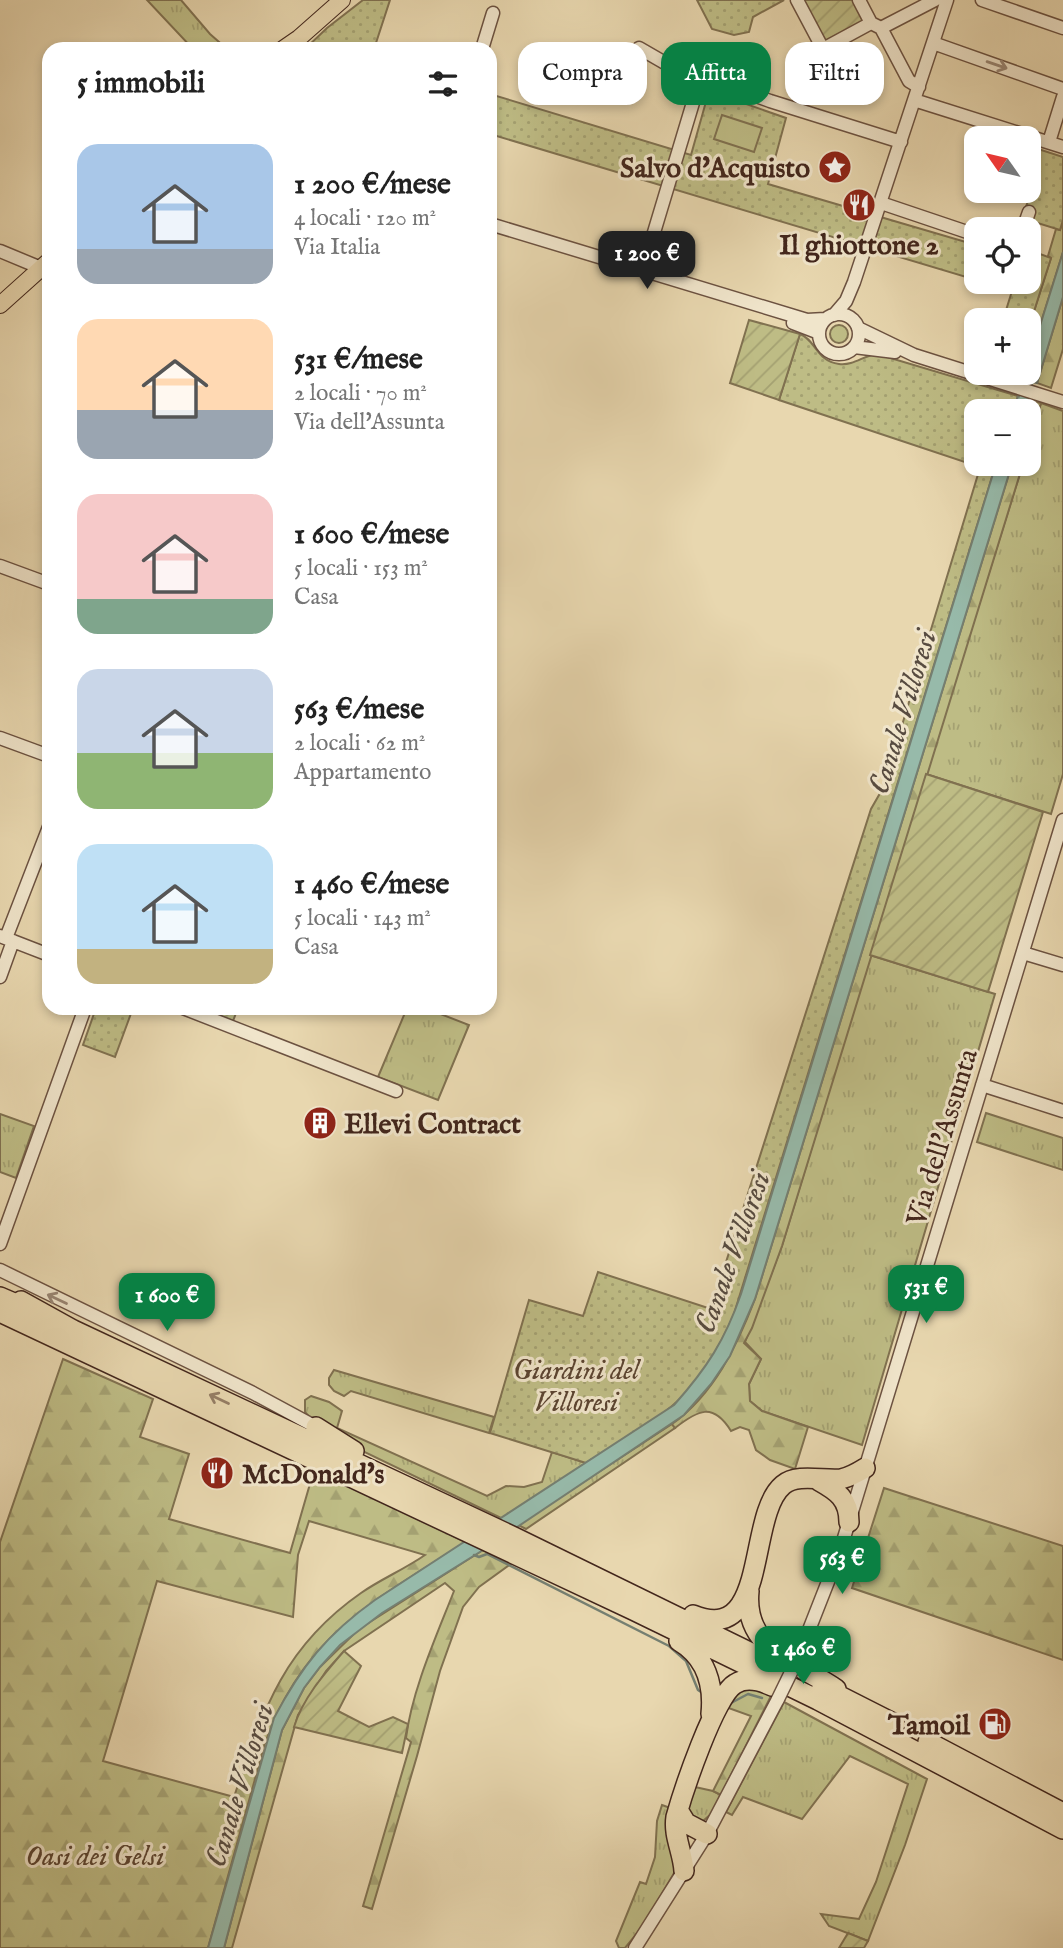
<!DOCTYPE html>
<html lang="it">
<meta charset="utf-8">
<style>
:root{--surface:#fff;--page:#f6f6f6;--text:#222;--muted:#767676;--accent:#0b8043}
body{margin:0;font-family:"IM FELL English",serif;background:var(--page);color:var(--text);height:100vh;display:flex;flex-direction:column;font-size:26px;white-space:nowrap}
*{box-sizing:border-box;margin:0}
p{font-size:23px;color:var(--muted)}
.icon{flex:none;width:38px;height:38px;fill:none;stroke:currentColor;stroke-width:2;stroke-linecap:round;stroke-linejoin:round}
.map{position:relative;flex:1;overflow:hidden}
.sheet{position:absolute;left:42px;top:42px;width:455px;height:973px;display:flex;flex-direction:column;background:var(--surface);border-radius:21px;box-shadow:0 4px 10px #0003}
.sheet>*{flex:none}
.banner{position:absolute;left:518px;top:42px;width:439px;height:63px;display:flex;gap:14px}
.needle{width:46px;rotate:304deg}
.buttons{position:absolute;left:964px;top:126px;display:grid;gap:14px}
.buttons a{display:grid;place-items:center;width:77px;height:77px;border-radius:14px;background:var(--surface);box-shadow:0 4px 10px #0003;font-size:35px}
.price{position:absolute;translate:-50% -60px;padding:0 16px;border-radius:14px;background:var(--accent);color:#fff;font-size:23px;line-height:46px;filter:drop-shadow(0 2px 4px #0008)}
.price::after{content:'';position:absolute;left:50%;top:42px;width:21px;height:16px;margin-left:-10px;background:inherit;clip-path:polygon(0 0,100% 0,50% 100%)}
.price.active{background:#222;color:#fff}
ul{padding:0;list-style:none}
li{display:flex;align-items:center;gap:21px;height:175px;padding:0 35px}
li span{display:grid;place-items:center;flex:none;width:196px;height:140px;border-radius:21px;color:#555}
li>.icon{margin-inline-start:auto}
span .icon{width:84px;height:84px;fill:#fffc;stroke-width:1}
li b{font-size:30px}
h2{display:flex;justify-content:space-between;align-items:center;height:84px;padding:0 35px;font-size:30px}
.pill{padding:0 24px;border-radius:21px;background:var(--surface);box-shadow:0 4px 10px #0003;font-size:24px;line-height:63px}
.pill.active{background:var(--accent);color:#fff}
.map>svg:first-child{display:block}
.grass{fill:url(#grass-tufts);stroke:#807150;stroke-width:2}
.forest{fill:url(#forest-firs);stroke:#807150;stroke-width:2;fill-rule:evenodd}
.park{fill:url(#park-dots);stroke:#807150;stroke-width:2}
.garden{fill:url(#garden-furrows);stroke:#807150;stroke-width:2}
.pitch{fill:#bebc85;stroke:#807150;stroke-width:2}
.water{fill:#97baaa;stroke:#757f71;stroke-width:2}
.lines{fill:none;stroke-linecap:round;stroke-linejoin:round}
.stream{stroke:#757f71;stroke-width:2.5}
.canal{stroke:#97baaa;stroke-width:9}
.minor-casing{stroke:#6c5241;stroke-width:15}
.major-casing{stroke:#42261c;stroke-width:18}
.highway-casing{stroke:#42261c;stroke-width:22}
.minor{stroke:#f0e5cb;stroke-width:12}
.major{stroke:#e8d7af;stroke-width:16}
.highway{stroke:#e8d7af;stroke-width:19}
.minor-bridge-casing{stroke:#6c5241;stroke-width:15;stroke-linecap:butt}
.minor-bridge{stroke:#f0e5cb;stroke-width:12}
.oneway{stroke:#998674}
.oneway2{stroke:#957e66}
.labels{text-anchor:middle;stroke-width:6;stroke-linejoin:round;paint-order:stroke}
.poi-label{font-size:28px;font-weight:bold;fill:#42261c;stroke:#f0e5cb;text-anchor:end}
.street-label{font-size:28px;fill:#42261c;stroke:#f0e5cb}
.park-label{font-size:28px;font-style:italic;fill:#5b4431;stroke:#f0e5cb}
.water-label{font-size:30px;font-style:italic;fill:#574b40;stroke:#f0e5cb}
</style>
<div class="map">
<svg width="1063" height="1948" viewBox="0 0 1063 1948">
<defs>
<pattern id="grass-tufts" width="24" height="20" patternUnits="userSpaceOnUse" patternTransform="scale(1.75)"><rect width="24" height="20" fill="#bebc85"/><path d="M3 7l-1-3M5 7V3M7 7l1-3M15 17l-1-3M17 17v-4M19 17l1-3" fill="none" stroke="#a4a172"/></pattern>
<pattern id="forest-firs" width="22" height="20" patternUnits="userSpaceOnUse" patternTransform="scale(1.75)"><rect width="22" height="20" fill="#bebc85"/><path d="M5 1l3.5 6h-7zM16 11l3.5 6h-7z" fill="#a4a172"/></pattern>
<pattern id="park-dots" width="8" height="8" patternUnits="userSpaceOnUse" patternTransform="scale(1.75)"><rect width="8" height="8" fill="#bebc85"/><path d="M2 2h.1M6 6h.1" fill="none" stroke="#a4a172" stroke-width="1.8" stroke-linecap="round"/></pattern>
<pattern id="garden-furrows" width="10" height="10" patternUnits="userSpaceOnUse" patternTransform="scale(1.75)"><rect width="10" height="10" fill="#bebc85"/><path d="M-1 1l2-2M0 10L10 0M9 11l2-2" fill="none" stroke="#a4a172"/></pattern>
</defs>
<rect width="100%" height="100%" fill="#e8d7af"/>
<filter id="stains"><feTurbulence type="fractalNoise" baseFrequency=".00286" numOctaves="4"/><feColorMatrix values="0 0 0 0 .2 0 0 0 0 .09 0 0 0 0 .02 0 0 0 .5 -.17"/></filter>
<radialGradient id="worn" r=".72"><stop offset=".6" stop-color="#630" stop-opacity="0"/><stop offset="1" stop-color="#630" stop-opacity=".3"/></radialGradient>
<!-- grass -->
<path class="grass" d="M147,0H181L210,34L227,49H193Z
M830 334a9 9 0 1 1 18 0a9 9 0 1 1-18 0Z
M1041,403L1063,411V774L1051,814L926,774L1023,464H1029V443Z
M870,955L995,994L862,1445L762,1411L750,1401L749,1384L761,1359L745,1342L782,1246Z
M407,1008H425L469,1025L438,1100L378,1077Z
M986,1113L1063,1138V1170L977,1142Z
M0,1114L34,1126L16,1178L0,1172Z
M334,1370L494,1417L489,1433L351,1391L344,1396L334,1391L329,1385V1378Z
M311,1396L329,1402L342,1411L337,1428L487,1496L506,1486L524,1487L542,1482L552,1452L586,1463L503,1519L352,1446L312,1420L305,1412V1400Z
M672,1424L675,1428L526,1529L518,1525Z
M784,1702L927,1779L905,1845L868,1941L829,1926L821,1914L859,1919L876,1882L908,1784L850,1756L802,1819L743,1797L732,1815L726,1812Z
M695,1787L713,1791L721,1795L711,1814L703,1821L693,1820L687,1806Z
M662,1805L673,1809L677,1868L643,1926L625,1948H619L616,1941L640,1882L646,1884L655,1857L657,1821Z"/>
<!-- forest -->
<path class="forest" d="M1063,220V252L1029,361V327L1051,258L1048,256L1056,229L1060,230Z
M1063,297V349L1051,388L1037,383Z
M1031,401L1041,403L1029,443L1028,411Z
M1012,464H1023L782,1246L752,1328L744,1343L761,1359L749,1384L750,1401L762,1411L808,1427L795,1469L770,1460L756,1450L749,1430L740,1427L731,1431C713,1402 698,1410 675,1428L672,1424C714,1394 737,1346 755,1299Z
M63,1359L153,1399L140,1437L189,1454L169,1519L290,1553L314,1470L466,1542C374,1601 304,1634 265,1743L208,1948H0V1542ZM309,1521L425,1555C405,1569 381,1579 361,1593C282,1648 263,1711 234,1797L103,1761L157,1581L293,1617L298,1555Z
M884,1488L1063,1546V1660L852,1588Z
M483,1550L512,1563L479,1587L463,1607L440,1671L417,1756L372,1909L363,1906L411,1742L406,1738C412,1690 436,1637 454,1591L445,1583L344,1651L326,1671L298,1715L232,1948H224L282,1730L304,1688L320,1667L359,1629Z
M737,1688L774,1690L721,1795L713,1791L751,1716L723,1706Z"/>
<!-- park -->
<path class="park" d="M363,0H390L374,49H305L327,28Z
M697,0H784L753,17L749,32L734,35L712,29Z
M709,91L786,118L768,184L976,245V280L490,134V94L691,155Z
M1029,146L1063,157V220L1060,230L1031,221L1026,207L1034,182L1029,179Z
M1029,250L1051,258L1029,327V320H1003L1012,291L981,282H1029Z
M800,334C816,340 816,361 839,364C854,366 864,355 877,354L1018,396L1013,411H976V464H996L733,1317C718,1349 701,1383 672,1406C646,1428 615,1445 586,1463L490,1433L529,1300L583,1316L598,1272L711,1309L871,809L883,788L979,471L977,466L779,400Z
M96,1008H133L115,1057L83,1045Z"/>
<!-- garden -->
<path class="garden" d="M803,0H853L864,21L823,42Z
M749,320L800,334L779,400L730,383Z
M926,774L1043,812L988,992L870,955Z
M200,1008H238L233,1021Z
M344,1651L361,1666L338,1711L369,1727L393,1717L408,1724L402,1753L294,1727C303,1698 324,1674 344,1651Z
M848,1933L868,1941L864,1948H839Z"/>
<!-- pitch -->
<path class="pitch" d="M722,115L762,128L754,152L714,139Z"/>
<!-- water -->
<path class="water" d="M1063,252V297L1037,383L1023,380L1025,373H1029V361Z
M1018,396L1031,401L1028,411H1013Z
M996,464H1012L755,1299L730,1356L711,1384L684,1415L483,1550L382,1613L340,1645L320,1667L304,1688L282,1730L224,1948H208L274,1718C301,1667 327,1634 375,1600L674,1405C707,1368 725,1340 741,1294Z"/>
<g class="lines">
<!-- stream -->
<path class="stream" d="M474,1555L479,1557L487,1554L669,1646L686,1661L698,1690L704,1694
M731,1703L748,1694L762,1698"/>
<!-- canal -->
<path class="canal" d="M1020,411L1032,373"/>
<defs>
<path id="minor" d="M797,0L823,49L871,23
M859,0L871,23L879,27
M982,0L1063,28
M933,43L1063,89
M639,48L665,63L770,101L901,142
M482,49L493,13
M919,87L909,81L881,28L935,0
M914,100L1063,147
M1049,142L1063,97
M881,203L976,235
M490,224L807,320L825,319
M1023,229L1029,212
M0,251L41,268
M643,269L701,76
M819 334a20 20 0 1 1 40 0a20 20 0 1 1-40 0Z
M834,315L846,301L854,282L947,0
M793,323L819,333
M858,328L914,355L1063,402
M854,347L895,352
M0,566L49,584
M0,738L49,756
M0,936L49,955
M6,938L49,827
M1023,953L1063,965
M0,977L13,941
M183,1008L396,1091
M982,1085L1063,1111
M0,1244L85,1008
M0,1270L253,1393L316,1427
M798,1658L840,1551L1063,820
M635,1948L707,1834L778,1699"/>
<path id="major" d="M283,49L299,38L342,0
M0,305L49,261"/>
<path id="highway" d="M0,1297L30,1310
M21,1301L77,1332
M0,1312L633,1610L818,1700L1063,1829
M67,1327L514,1537L782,1668
M316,1427L354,1451
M819,1481C837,1491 849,1499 849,1522
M749,1591C743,1650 797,1662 836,1689
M693,1615C770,1646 746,1516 783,1485C797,1473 824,1481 841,1479C850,1477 857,1473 865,1468
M679,1641C706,1657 714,1684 711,1714
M822,1687L895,1724
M928,1742L1063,1813
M678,1810L686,1823L707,1834
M684,1871C683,1852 673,1836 676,1817C683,1792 715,1695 735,1684C746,1677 761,1681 772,1686"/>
</defs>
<!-- minor casing -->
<use href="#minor" class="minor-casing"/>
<!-- major casing -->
<use href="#major" class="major-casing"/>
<!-- highway casing -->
<use href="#highway" class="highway-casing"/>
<!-- minor -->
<use href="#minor" class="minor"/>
<!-- major -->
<use href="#major" class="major"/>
<!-- highway -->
<use href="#highway" class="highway"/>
<defs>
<path id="minor-bridge" d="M778,1699L798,1658"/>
</defs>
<!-- minor-bridge casing -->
<use href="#minor-bridge" class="minor-bridge-casing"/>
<!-- minor-bridge -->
<use href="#minor-bridge" class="minor-bridge"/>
</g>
<!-- one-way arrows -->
<defs><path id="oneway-shaft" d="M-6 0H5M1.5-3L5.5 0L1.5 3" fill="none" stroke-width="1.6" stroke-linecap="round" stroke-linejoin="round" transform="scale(1.75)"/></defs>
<g class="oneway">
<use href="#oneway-shaft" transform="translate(997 65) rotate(19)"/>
<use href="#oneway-shaft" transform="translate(57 1299) rotate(-155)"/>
</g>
<use class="oneway2" href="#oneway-shaft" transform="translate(219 1399) rotate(-155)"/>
<!-- icons -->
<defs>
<symbol id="sight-disc" viewBox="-11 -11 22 22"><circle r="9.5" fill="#8f2418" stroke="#f0e5cb"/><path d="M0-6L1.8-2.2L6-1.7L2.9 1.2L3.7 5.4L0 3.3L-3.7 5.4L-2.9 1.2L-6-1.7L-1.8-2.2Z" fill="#fff"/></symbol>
<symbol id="restaurant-disc" viewBox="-11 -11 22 22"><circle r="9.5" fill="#8f2418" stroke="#f0e5cb"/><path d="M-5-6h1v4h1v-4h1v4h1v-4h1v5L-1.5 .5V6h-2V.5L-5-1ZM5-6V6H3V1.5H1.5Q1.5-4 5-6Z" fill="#fff"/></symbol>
<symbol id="building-disc" viewBox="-11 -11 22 22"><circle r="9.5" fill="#8f2418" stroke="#f0e5cb"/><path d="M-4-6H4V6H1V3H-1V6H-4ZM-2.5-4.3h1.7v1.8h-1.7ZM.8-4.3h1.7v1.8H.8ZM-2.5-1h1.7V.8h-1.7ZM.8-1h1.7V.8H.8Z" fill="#fff"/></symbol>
<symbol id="fuel-disc" viewBox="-11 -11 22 22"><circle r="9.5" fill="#8f2418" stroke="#f0e5cb"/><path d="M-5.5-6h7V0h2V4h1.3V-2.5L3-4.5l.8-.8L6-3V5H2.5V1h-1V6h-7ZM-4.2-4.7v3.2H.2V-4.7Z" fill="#fff"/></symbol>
</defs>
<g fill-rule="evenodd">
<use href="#sight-disc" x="816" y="148" width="38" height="38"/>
<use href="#restaurant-disc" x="840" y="186" width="38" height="38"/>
<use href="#building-disc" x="301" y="1104" width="38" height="38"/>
<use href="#restaurant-disc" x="198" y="1454" width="38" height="38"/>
<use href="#fuel-disc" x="976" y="1705" width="38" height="38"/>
</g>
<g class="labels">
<!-- poi labels -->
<g class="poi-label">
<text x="810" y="177">Salvo d'Acquisto</text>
<text x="859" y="254" text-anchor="middle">Il ghiottone 2</text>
<text x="344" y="1133" text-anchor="start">Ellevi Contract</text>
<text x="242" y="1483" text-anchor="start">McDonald's</text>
<text x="970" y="1734">Tamoil</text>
</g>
<!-- street labels -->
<g class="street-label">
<text transform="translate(941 1137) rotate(-73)" y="10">Via dell'Assunta</text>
</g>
<!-- park labels -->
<g class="park-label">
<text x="576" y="1379">Giardini del<tspan x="576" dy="32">Villoresi</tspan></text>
<text x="95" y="1865">Oasi dei Gelsi</text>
</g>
<!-- water labels -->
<g class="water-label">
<text transform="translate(902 712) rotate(-73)" y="10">Canale Villoresi</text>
<text transform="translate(732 1252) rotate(-70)" y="10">Canale Villoresi</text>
<text transform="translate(239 1785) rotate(-73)" y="10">Canale Villoresi</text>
</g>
</g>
<rect width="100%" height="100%" filter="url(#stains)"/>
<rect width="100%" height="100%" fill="url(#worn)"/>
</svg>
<div class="buttons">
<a><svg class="needle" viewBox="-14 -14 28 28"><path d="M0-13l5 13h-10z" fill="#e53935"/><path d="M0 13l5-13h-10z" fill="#767676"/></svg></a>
<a><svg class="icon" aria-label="locate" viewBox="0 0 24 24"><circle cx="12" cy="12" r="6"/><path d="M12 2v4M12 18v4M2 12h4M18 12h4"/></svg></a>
<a>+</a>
<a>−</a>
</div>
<b class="price active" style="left:647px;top:291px">1 200 €</b>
<b class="price" style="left:926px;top:1325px">531 €</b>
<b class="price" style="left:167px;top:1333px">1 600 €</b>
<b class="price" style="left:842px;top:1596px">563 €</b>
<b class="price" style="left:803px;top:1686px">1 460 €</b>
<div class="banner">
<a class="pill">Compra</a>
<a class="pill active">Affitta</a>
<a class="pill">Filtri</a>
</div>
<section class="sheet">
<h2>5 immobili<svg class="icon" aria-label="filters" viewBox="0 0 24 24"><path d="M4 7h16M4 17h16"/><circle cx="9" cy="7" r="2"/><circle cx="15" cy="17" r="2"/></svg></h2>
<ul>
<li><span style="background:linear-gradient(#a9c7e8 75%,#9aa5b1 0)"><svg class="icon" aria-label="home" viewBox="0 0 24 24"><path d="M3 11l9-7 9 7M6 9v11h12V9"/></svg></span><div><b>1 200 €/mese</b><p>4 locali · 120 m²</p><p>Via Italia</p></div></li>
<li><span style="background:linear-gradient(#ffd9b3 65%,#9aa5b1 0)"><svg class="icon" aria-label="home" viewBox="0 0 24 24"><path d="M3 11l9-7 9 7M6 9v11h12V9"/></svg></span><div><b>531 €/mese</b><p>2 locali · 70 m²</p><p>Via dell'Assunta</p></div></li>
<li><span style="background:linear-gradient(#f6c9c9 75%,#7fa58c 0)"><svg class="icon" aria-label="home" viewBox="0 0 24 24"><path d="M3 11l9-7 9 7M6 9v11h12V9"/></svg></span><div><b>1 600 €/mese</b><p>5 locali · 153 m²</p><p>Casa</p></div></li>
<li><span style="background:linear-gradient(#c9d6e8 60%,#8fb573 0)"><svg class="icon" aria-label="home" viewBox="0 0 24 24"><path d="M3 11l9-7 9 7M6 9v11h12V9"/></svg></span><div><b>563 €/mese</b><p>2 locali · 62 m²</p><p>Appartamento</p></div></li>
<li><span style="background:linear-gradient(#bfe0f5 75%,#c2b280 0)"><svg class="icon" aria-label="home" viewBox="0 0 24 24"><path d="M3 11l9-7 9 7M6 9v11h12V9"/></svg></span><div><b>1 460 €/mese</b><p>5 locali · 143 m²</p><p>Casa</p></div></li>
</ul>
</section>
</div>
